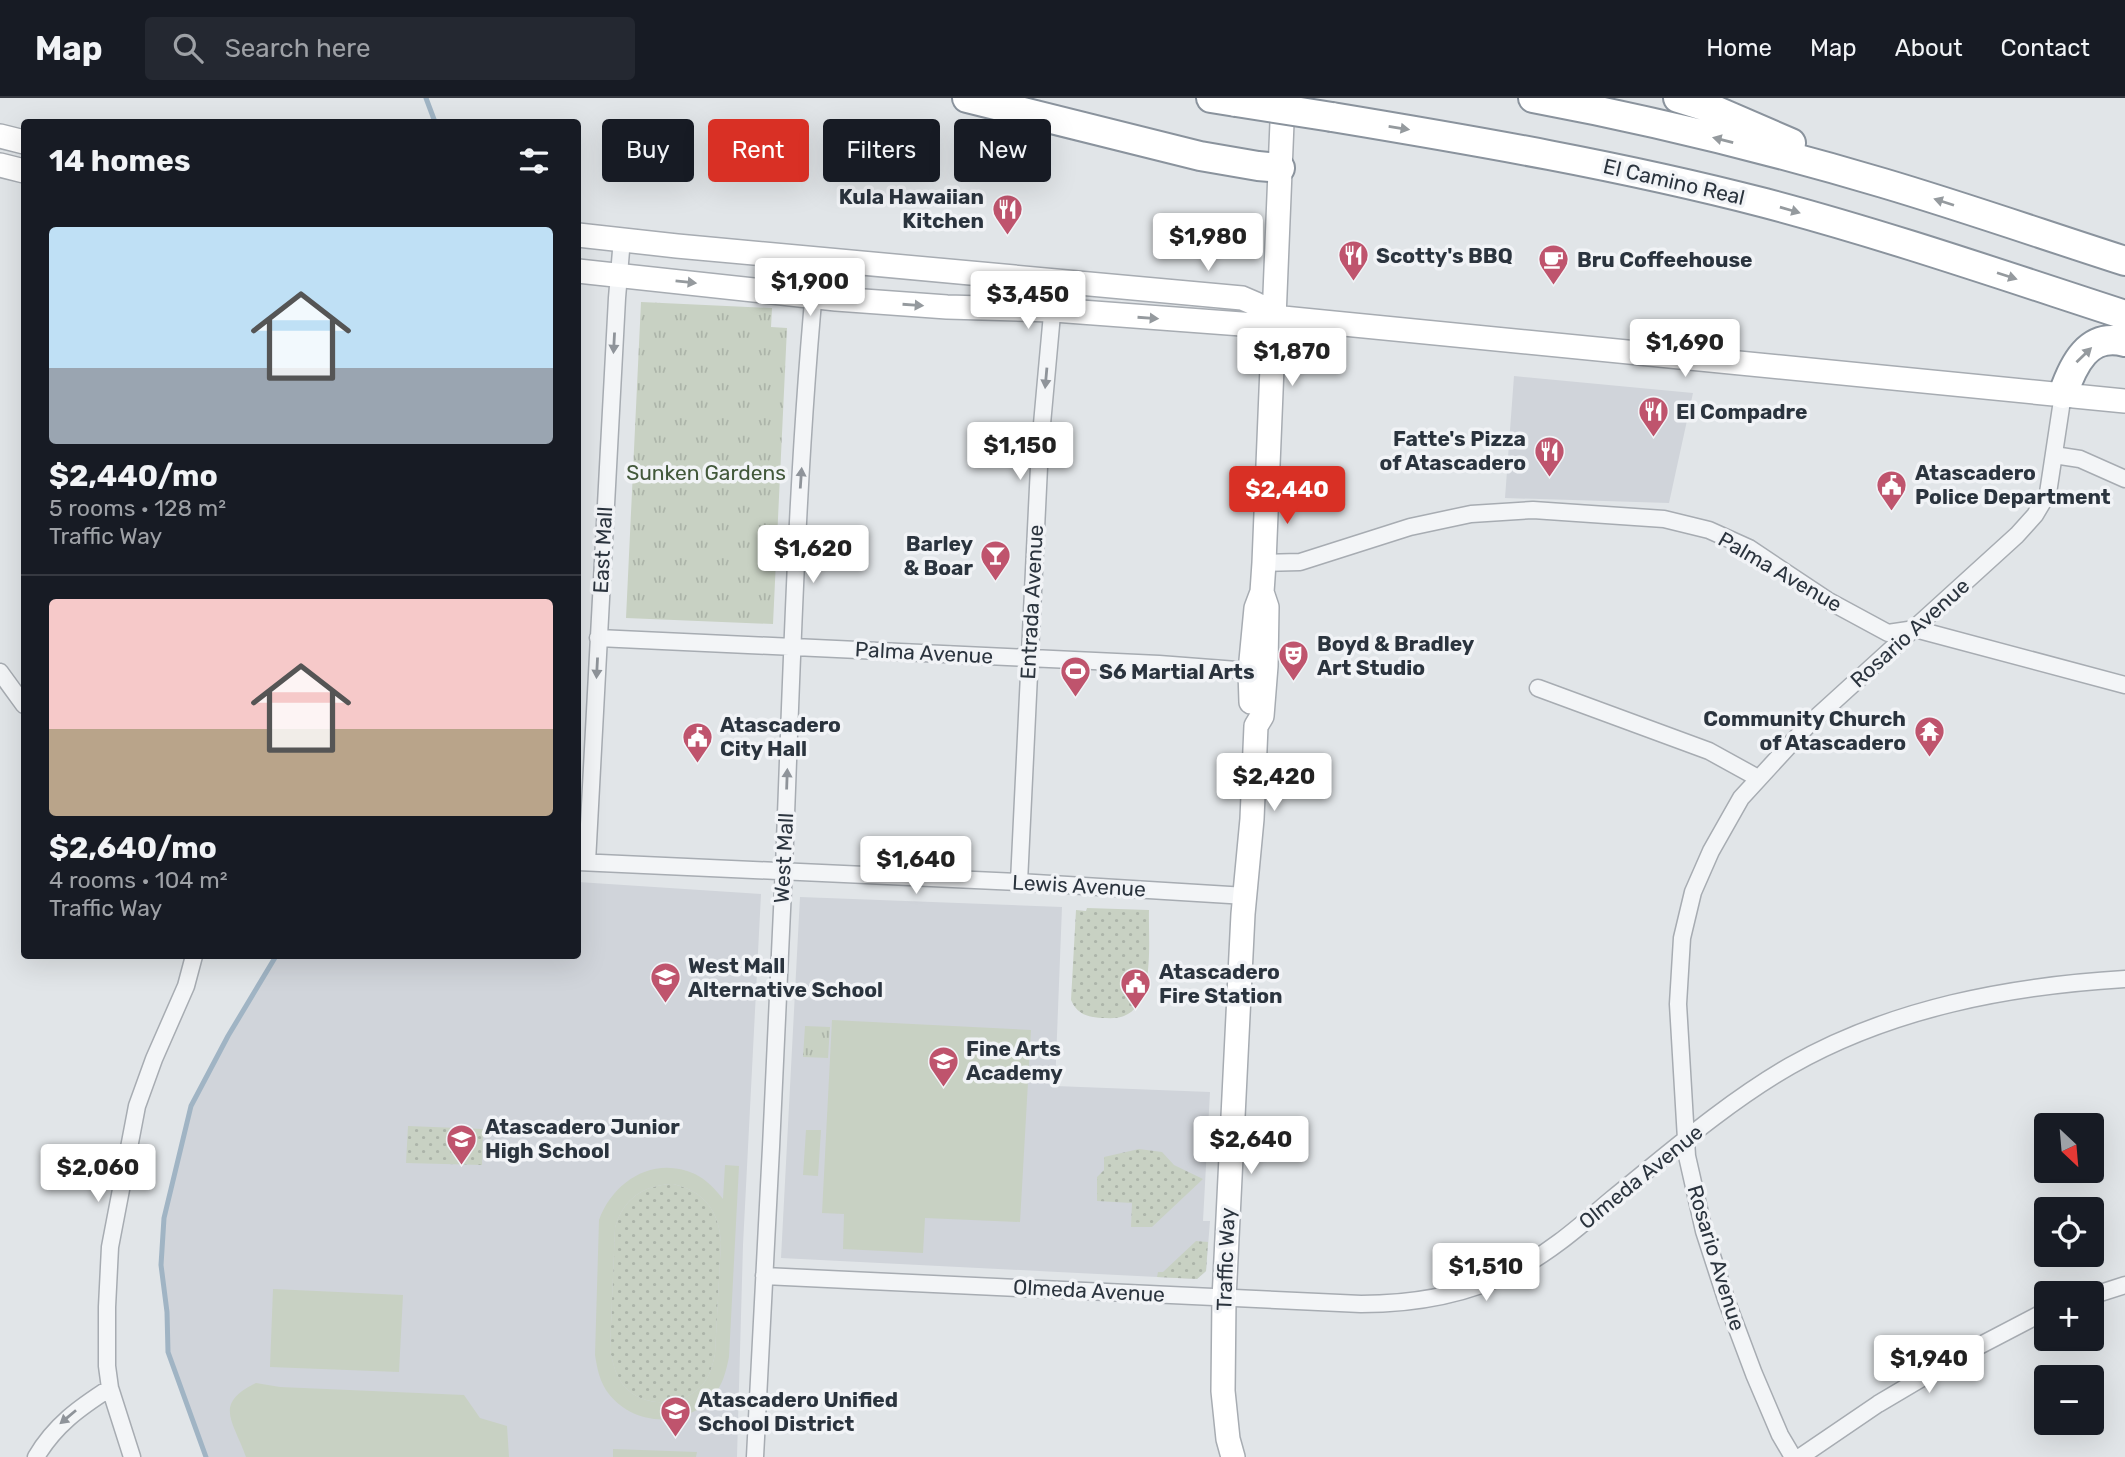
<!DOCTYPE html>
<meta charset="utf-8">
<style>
:root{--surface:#171b24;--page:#242831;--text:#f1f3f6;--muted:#9ea1a6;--line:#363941;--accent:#d93025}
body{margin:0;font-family:Rubik,sans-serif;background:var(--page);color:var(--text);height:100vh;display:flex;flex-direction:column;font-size:26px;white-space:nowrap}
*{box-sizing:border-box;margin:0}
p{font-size:23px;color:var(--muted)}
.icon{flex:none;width:38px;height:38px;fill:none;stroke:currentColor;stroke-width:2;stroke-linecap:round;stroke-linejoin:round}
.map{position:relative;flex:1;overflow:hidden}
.drawer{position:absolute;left:21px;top:21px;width:560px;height:840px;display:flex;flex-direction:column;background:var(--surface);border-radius:7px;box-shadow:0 7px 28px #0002}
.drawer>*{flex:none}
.guide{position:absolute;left:602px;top:21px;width:665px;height:63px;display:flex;gap:14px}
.needle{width:46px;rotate:154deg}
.fabs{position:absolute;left:2034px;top:1015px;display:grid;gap:14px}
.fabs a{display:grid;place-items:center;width:70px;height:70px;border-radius:7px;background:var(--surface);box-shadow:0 7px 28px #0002;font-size:35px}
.price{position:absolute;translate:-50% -60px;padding:0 16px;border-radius:7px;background:#fff;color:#222;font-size:23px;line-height:46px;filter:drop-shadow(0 2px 4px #0008)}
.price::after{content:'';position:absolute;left:50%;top:42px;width:21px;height:16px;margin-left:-10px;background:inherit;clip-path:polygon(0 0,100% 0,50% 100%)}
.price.selected{background:var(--accent);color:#fff}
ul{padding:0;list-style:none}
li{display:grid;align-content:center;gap:14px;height:371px;padding:0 28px}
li+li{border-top:2px solid var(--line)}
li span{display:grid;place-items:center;height:217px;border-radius:7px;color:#555}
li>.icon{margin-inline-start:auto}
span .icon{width:126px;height:126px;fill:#fffc;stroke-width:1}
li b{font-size:30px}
h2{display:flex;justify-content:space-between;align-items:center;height:84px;padding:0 28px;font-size:30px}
.chip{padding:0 24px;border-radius:7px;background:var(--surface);box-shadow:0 7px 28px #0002;font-size:24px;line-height:63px}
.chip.selected{background:var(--accent);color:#fff}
header{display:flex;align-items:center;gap:42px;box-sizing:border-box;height:98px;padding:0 35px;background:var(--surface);border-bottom:2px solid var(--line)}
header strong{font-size:33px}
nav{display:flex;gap:38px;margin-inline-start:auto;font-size:24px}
.search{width:490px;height:63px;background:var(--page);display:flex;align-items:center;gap:18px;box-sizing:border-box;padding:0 24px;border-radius:7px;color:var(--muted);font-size:26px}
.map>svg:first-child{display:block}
.built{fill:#d0d4da}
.grass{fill:url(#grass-dots)}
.park{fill:url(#park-tufts)}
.pitch{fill:#c8d1c3;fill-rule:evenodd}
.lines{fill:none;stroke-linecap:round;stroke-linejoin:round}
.stream{stroke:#a0b4c4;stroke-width:5}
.street-casing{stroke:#a7acb2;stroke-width:19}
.secondary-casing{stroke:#a7acb2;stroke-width:26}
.highway-casing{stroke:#8a939d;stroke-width:32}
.street{stroke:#f3f5f7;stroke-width:16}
.secondary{stroke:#fff;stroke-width:23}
.highway{stroke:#fff;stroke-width:28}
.highway-bridge-casing{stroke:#8a939d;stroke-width:32;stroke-linecap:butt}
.highway-bridge{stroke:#fff;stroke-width:28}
.oneway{fill:#959a9e}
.oneway2{fill:#8f949a}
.labels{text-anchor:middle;stroke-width:7;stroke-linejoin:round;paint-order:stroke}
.street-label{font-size:21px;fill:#2b343e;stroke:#f1f3f6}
.poi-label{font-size:21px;font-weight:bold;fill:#2b343e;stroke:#f1f3f6;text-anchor:start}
.park-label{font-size:21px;fill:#42583a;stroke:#f1f3f6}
</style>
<header>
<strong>Map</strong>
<div class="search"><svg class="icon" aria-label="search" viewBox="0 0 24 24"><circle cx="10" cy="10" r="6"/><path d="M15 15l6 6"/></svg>Search here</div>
<nav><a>Home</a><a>Map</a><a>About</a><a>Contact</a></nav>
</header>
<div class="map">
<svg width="2125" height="1359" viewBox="0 0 2125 1359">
<defs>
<pattern id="grass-dots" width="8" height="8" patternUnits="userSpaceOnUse" patternTransform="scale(1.75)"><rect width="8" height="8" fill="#c8d1c3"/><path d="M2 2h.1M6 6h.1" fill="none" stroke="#acb4a9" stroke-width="1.8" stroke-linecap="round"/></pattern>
<pattern id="park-tufts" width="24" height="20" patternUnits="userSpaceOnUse" patternTransform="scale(1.75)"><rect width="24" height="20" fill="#c8d1c3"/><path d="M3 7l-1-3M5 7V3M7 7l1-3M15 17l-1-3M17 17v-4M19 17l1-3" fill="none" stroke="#acb4a9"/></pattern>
</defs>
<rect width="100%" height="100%" fill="#e1e5e8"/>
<!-- built -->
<path class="built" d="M1514,278L1693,295L1669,405L1505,400Z
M578,784L761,796L743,1147L737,1359H206L168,1254L167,1214L161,1167L164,1120L191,1008L228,938L276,858H578Z
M800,799L1062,809L1055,988L1210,994L1203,1123H1210L1206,1173L1197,1181L781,1160Z"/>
<!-- grass -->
<path class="grass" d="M1087,810L1149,812C1148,841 1156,906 1124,918C1117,921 1108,920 1102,920C1087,919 1077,916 1071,902L1076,812L1086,813Z
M408,1028L483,1031L482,1067L406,1065Z
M1139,1051L1162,1054L1174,1067L1203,1081L1152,1129H1131L1132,1105L1097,1103V1079L1104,1072V1059Z
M673,1086C704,1093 719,1113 721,1144L715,1256C713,1265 711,1274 706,1282C688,1309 645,1312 624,1288C615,1277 613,1265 610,1252L615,1130C623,1101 643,1087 673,1086Z
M1196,1143L1208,1144L1206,1173L1197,1181L1157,1179L1158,1174H1163Z"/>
<!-- park -->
<path class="park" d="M641,204L772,210L771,229L787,230L773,526L626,520Z
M805,928L830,929L828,960L803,959Z"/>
<!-- pitch -->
<path class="pitch" d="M832,922L1031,932L1020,1124L925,1120L923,1155L843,1151L844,1116L822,1115Z
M806,1032H821L818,1078L803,1077Z
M725,1067L739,1068L729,1259C726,1273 723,1287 713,1298C685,1332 630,1328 606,1292C599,1281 597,1269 595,1257L599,1122C613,1083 654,1057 695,1076C707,1082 715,1091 723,1101ZM673,1086C704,1093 719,1113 721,1144L715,1256C713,1265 711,1274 706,1282C688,1309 645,1312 624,1288C615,1277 613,1265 610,1252L615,1130C623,1101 643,1087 673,1086Z
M273,1191L403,1197L399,1274L270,1269Z
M256,1285L280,1289L464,1297L480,1320L507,1328L509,1359H246C233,1322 213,1306 256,1285Z
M613,1351L697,1354L696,1359H613Z"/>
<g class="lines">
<!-- stream -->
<path class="stream" d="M426,0L435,24
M206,1359L168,1254L167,1214L161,1167L164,1120L191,1008L228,938L276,858"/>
<defs>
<path id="street" d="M2054,357L2080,361L2125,381
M1264,465L1300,464L1410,429L1471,416L1533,412L1664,421L1709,432L1749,450L1827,502L1888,535L1915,531L2125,587
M598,540L1159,566L1250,573
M0,574L24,607
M1538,590L1709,653L1758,680
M578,764L1019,784L1246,798
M587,764L617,200L622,141
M1019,784L1040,348L1055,183
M764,1178L1361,1206C1415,1206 1466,1197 1514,1173C1551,1154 1581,1127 1612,1101C1669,1055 1726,1005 1790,968C1892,910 2009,888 2125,881
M2091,1198L2125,1187
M36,1359C55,1327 79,1310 110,1290
M132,1359L110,1290L107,1268V1209L110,1149L137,1008L154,961L186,888L194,858
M755,1359C765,1162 776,966 784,769C792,566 797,363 817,161
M1793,1359L1780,1337L1754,1276L1727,1204L1704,1133L1687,1058L1678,906L1682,840L1693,794L1711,753L1741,700L1809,626L2017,437L2035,417L2048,395L2063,296
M1800,1359L1878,1306L1954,1261L2046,1213"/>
<path id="secondary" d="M0,38L24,44
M0,67L24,73
M578,137L677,148L1242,200L1256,206L1273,219
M578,173L836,201L947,209L1054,212L1255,227L1273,219L2125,303
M1251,604L1250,573L1256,510L1262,494L1264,465L1283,0
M1233,1359L1228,1341L1223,1293L1224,1201L1243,816L1252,721L1256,628L1262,618L1266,568L1267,509L1262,494"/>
<path id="highway" d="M967,0L1200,58L1258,68L1280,70
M1211,0L1236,4
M1533,0C1651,22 1768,51 1883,85C1964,109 2044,137 2125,163
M1678,0L1710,10L1791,45
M1332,19C1477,43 1622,68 1765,105C1886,137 2005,178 2125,217
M2063,296C2073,267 2088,234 2125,244"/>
</defs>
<!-- street casing -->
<use href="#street" class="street-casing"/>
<!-- secondary casing -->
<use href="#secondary" class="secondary-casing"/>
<!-- highway casing -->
<use href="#highway" class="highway-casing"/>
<!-- street -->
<use href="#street" class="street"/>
<!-- secondary -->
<use href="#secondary" class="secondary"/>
<!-- highway -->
<use href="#highway" class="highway"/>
<defs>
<path id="highway-bridge" d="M1236,4L1332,19"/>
</defs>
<!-- highway-bridge casing -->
<use href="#highway-bridge" class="highway-bridge-casing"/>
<!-- highway-bridge -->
<use href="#highway-bridge" class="highway-bridge"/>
</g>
<!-- one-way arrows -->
<defs><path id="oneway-solid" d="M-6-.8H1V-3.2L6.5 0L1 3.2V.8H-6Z" transform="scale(1.75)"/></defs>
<g class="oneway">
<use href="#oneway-solid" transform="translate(1399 30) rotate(9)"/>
<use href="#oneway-solid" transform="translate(1723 42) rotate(-166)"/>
<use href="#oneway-solid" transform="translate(1944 104) rotate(-162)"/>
<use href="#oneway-solid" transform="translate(1790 112) rotate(16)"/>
<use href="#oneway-solid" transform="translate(2007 178) rotate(18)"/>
<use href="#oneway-solid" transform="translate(686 184) rotate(6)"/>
<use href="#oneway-solid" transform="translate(913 207) rotate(4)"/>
<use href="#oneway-solid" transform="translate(1148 220) rotate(4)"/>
<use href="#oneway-solid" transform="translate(2084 257) rotate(-44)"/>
</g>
<g class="oneway2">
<use href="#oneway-solid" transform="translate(614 245) rotate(93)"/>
<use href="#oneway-solid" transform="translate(1046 280) rotate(95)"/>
<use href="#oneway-solid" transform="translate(801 380) rotate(-86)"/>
<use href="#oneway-solid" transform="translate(597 570) rotate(93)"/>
<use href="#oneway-solid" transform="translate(787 681) rotate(-88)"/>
<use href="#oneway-solid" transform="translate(68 1319) rotate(140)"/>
</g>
<!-- icons -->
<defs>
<symbol id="restaurant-pin" viewBox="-11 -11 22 30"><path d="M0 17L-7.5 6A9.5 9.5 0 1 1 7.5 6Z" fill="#bf546d" stroke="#f1f3f6"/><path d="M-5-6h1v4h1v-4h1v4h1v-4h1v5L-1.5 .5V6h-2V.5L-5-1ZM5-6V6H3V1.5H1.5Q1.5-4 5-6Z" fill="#fff"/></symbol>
<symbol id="cafe-pin" viewBox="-11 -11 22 30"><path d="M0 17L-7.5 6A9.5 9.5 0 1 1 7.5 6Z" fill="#bf546d" stroke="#f1f3f6"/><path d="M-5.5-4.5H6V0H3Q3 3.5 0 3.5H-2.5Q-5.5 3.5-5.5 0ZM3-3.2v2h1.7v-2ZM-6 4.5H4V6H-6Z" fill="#fff"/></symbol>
<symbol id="civic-pin" viewBox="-11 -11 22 30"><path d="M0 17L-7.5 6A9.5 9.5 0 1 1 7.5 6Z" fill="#bf546d" stroke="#f1f3f6"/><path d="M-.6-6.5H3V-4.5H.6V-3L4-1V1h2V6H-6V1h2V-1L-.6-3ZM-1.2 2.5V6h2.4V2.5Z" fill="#fff"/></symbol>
<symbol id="bar-pin" viewBox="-11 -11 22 30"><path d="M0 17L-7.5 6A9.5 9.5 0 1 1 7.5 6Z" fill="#bf546d" stroke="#f1f3f6"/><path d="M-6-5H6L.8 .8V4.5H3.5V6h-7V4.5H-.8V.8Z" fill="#fff"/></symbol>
<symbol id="theatre-pin" viewBox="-11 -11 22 30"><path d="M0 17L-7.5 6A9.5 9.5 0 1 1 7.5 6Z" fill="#bf546d" stroke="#f1f3f6"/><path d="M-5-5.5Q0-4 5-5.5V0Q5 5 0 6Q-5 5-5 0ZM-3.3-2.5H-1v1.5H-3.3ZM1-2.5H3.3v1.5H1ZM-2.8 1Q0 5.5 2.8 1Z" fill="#fff"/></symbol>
<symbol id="stadium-pin" viewBox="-11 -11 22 30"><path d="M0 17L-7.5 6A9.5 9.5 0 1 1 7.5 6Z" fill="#bf546d" stroke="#f1f3f6"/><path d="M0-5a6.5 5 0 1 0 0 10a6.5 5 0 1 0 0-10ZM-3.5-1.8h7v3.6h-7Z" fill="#fff"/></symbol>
<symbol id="temple-pin" viewBox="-11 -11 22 30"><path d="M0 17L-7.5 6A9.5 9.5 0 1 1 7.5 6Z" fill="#bf546d" stroke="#f1f3f6"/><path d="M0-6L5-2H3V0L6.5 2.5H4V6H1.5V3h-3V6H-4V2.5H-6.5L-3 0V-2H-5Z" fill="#fff"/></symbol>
<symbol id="school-pin" viewBox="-11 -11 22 30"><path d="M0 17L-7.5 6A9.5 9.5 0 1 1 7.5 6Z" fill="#bf546d" stroke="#f1f3f6"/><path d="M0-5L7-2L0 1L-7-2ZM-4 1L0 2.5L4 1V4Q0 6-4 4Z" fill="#fff"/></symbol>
</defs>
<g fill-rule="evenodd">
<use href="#restaurant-pin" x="990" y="94" width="35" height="47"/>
<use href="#restaurant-pin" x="1336" y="140" width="35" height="47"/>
<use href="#cafe-pin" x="1536" y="144" width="35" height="47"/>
<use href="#restaurant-pin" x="1636" y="296" width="35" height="47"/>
<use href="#restaurant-pin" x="1532" y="336" width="35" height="47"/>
<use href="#civic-pin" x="1874" y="370" width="35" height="47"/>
<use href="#bar-pin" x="978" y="440" width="35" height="47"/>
<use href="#theatre-pin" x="1276" y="540" width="35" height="47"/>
<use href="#stadium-pin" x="1058" y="556" width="35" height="47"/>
<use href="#temple-pin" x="1912" y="616" width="35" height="47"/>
<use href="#civic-pin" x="680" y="622" width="35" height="47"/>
<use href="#school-pin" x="648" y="862" width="35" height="47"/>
<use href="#civic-pin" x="1118" y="868" width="35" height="47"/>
<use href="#school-pin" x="926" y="946" width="35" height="47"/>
<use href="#school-pin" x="444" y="1024" width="35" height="47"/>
<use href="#school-pin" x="658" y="1296" width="35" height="47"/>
</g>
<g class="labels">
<!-- street labels -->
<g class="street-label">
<text transform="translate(1674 84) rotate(13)" y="7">El Camino Real</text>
<text transform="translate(603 452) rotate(-87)" y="7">East Mall</text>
<text transform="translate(1780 474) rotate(30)" y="7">Palma Avenue</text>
<text transform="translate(1032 504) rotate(-87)" y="7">Entrada Avenue</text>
<text transform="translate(1910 535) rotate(-42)" y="7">Rosario Avenue</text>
<text transform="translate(924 555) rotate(3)" y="7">Palma Avenue</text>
<text transform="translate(784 760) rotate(-87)" y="7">West Mall</text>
<text transform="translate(1079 788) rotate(3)" y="7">Lewis Avenue</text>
<text transform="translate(1641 1079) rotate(-39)" y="7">Olmeda Avenue</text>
<text transform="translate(1716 1160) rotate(73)" y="7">Rosario Avenue</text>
<text transform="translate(1226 1161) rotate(-88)" y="7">Traffic Way</text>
<text transform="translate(1089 1193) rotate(3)" y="7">Olmeda Avenue</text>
</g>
<!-- poi labels -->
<g class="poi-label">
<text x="984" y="106" text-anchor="end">Kula Hawaiian<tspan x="984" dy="24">Kitchen</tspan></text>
<text x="1376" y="165">Scotty's BBQ</text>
<text x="1577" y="169">Bru Coffeehouse</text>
<text x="1676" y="321">El Compadre</text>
<text x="1526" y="348" text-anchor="end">Fatte's Pizza<tspan x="1526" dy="24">of Atascadero</tspan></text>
<text x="1915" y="382">Atascadero<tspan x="1915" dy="24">Police Department</tspan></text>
<text x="973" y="453" text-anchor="end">Barley<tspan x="973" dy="24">&amp; Boar</tspan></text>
<text x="1317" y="553">Boyd &amp; Bradley<tspan x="1317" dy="24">Art Studio</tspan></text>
<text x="1099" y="581">S6 Martial Arts</text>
<text x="1906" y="628" text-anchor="end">Community Church<tspan x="1906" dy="24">of Atascadero</tspan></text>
<text x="720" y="634">Atascadero<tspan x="720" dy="24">City Hall</tspan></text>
<text x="688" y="875">West Mall<tspan x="688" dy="24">Alternative School</tspan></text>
<text x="1159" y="881">Atascadero<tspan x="1159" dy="24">Fire Station</tspan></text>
<text x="966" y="958">Fine Arts<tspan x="966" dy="24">Academy</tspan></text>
<text x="485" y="1036">Atascadero Junior<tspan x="485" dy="24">High School</tspan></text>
<text x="698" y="1309">Atascadero Unified<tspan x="698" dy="24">School District</tspan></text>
</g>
<!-- park labels -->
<g class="park-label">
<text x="706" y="382">Sunken Gardens</text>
</g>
</g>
</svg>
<div class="fabs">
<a><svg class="needle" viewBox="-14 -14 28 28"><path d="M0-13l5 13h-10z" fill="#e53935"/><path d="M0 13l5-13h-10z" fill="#9ea1a6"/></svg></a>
<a><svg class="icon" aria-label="locate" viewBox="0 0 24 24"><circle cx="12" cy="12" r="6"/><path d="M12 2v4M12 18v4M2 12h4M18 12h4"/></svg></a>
<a>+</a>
<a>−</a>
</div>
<b class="price" style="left:1208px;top:175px">$1,980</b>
<b class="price" style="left:810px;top:220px">$1,900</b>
<b class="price" style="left:1028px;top:233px">$3,450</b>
<b class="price" style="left:1685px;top:281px">$1,690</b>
<b class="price" style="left:1292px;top:290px">$1,870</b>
<b class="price" style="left:1020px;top:384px">$1,150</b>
<b class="price selected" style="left:1287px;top:428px">$2,440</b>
<b class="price" style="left:813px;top:487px">$1,620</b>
<b class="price" style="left:1274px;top:715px">$2,420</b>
<b class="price" style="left:916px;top:798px">$1,640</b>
<b class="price" style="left:1251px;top:1078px">$2,640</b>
<b class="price" style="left:98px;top:1106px">$2,060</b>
<b class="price" style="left:1486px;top:1205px">$1,510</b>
<b class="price" style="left:1929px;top:1297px">$1,940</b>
<div class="guide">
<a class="chip">Buy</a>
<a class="chip selected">Rent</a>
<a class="chip">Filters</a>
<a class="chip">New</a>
</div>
<section class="drawer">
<h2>14 homes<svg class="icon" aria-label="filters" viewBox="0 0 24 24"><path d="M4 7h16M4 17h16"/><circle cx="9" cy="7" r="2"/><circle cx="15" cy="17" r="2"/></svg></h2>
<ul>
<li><span style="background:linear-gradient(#bfe0f5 65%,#9aa5b1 0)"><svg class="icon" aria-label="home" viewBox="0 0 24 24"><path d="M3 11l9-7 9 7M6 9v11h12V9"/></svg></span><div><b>$2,440/mo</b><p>5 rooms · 128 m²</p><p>Traffic Way</p></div></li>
<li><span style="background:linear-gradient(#f6c9c9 60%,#b9a48a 0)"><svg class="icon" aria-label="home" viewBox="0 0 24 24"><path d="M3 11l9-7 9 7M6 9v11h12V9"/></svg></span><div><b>$2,640/mo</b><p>4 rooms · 104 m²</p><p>Traffic Way</p></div></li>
</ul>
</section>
</div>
